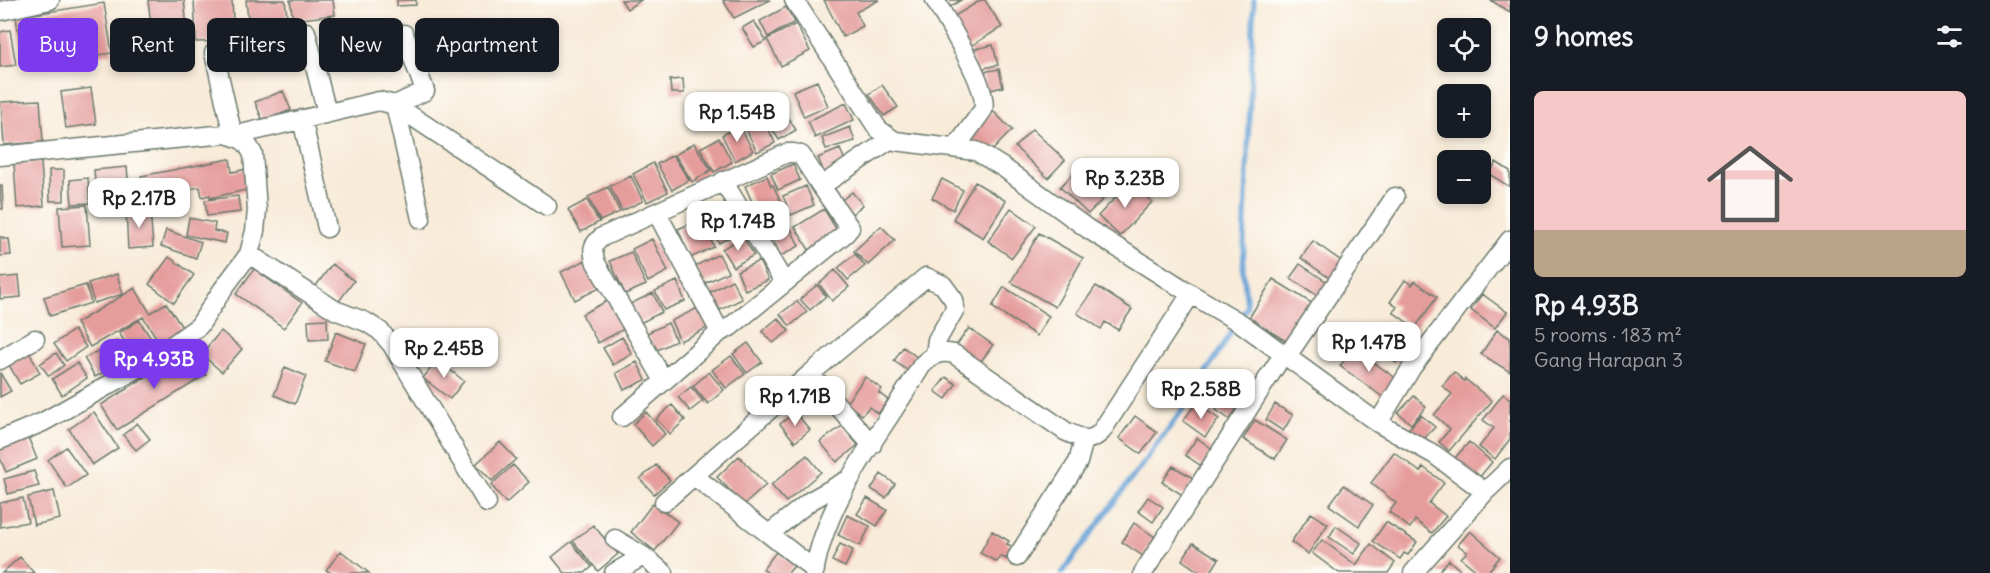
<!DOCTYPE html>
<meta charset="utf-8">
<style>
:root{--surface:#171b24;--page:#242831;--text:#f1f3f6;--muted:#9ea1a6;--line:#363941;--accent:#7c3aed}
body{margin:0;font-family:Delius,sans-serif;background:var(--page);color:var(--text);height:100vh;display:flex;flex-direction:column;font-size:22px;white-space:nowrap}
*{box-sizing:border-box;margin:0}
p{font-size:20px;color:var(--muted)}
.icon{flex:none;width:33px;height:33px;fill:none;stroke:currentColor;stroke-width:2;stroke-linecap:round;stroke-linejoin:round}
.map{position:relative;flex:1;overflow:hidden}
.details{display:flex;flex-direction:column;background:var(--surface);width:480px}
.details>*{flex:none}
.banner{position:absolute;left:18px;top:18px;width:570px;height:54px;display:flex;gap:12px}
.buttons{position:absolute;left:1437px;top:18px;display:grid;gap:12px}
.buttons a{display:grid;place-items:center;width:54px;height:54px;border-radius:9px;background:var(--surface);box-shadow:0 3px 9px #0003;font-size:30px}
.price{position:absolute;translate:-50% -51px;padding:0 14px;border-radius:12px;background:#fff;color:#222;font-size:20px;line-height:39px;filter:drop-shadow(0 2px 3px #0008)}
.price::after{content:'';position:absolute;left:50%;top:36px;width:18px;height:14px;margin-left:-9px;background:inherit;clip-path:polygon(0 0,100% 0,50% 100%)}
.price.active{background:var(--accent);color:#fff}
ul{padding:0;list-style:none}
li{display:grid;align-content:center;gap:12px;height:318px;padding:0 24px}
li+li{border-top:2px solid var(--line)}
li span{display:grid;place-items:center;height:186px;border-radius:9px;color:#555}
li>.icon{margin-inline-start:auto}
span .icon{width:108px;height:108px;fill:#fffc;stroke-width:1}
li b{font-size:26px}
h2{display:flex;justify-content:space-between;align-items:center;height:72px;padding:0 24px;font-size:26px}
.tag{padding:0 21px;border-radius:9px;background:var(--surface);box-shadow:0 3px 9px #0003;font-size:21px;line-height:54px}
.tag.active{background:var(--accent);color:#fff}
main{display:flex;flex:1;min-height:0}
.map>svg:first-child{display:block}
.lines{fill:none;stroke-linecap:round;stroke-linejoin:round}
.stream{stroke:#66a3d7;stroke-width:5}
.building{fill:#e59d9c}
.minor-casing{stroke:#6b7a6d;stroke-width:21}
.minor{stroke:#fff;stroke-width:18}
</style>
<main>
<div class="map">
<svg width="1510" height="573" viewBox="0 0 1510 573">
<rect width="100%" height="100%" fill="#fdfcf7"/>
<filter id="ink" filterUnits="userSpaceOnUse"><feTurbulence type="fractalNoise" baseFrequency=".0167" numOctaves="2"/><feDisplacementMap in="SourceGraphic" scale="12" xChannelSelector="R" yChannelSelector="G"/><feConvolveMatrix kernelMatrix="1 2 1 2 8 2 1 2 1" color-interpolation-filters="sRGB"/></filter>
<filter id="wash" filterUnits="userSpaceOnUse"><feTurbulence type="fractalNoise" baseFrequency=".008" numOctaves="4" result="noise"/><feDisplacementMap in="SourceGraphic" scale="24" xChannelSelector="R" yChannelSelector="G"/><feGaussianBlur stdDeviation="1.35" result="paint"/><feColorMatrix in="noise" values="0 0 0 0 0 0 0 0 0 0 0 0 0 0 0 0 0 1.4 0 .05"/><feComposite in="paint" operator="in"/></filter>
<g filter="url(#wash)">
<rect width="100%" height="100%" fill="#f8ebd8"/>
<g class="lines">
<!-- stream -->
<path class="stream" d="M1062,573L1186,405L1247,307L1243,270L1254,0"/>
</g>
<g id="blocks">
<!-- building -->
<path class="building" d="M148,0H184L189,45L154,49Z
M194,0H232L234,41L196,42Z
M246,0H285L288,24L249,28Z
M290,0H333L335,15L293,20Z
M397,0H416V5L397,6Z
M621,0H641L627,9Z
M723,0H770L734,18Z
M824,0H879L856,12L863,26L843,37Z
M945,0H961L950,7Z
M981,0H985L1002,27L966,49L948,20Z
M1490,0H1510V12Z
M104,3L112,53L24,67L16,17Z
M786,7L795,22L768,37L760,21Z
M754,21L766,41L754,47L742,28Z
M796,24L810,51L781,66L767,39Z
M10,30L16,65L0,67V32Z
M993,45L998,65L975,70L970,50Z
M999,69L1003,87L986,91L982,72Z
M683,79L684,93H671L670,80Z
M817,81L828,106L804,117L793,91Z
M882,85L898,107L884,116L869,94Z
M91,88L96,124L66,128L61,92Z
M283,91L291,110L263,121L255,102Z
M40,100L43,142L4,145L1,102Z
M846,103L854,120L815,138L808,121Z
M783,109L796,130L779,140L766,119Z
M993,111L1012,130L987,156L967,138Z
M762,115L775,143L757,152L743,123Z
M740,126L753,151L735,161L722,135Z
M850,127L855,141L826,149L822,138Z
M1032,129L1065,160L1048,178L1015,147Z
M719,138L732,162L714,172L700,148Z
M694,143L711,170L692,182L675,155Z
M840,149L847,165L825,174L818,158Z
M673,155L689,180L672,190L657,164Z
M230,159L232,172L247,169L251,189L210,198V195L202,197L200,187L145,197L141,176Z
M1088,159L1116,186L1088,214L1060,187Z
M41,162L44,206L17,208L14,164Z
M1496,162L1510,171V187L1489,174Z
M653,163L668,192L647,202L633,174Z
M793,164L800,180L778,190L771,174Z
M127,167L130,200L97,203L94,170Z
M49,170H64V201H50Z
M631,176L643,201L622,211L610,186Z
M767,176L771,186L773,185L788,217L764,228L745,186Z
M88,178L90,203L72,204L70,180Z
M942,179L963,190L953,210L932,198Z
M975,182L1006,201L983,238L953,219Z
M1130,182L1152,202L1120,236L1098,216Z
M0,186H2L3,209H0Z
M806,186L814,205L791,215L783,196Z
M608,187L620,212L600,221L588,197Z
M852,192L863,205L849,216L838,203Z
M238,196L240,212L207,216L205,200Z
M587,200L599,222L581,232L568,210Z
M87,205L90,245L62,247L59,207Z
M726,205L741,231L719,243L705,216Z
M1011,208L1036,226L1012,258L988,241Z
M150,209L153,247L128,249L126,210Z
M824,209L838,232L809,250L795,227Z
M189,218L215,223L214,231L227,233L225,243L186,235Z
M701,219L714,247L690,258L678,229Z
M881,226L895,240L868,265L854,251Z
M790,227L799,246L781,256L772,237Z
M166,230L201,242L196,258L161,246Z
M1039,233L1083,258L1055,307L1011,282Z
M0,237H3V239H9L11,255L0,256Z
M743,237L754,255L733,267L722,249Z
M652,239L668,271L648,282L632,249Z
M1313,241L1347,265L1335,282L1301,258Z
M631,252L646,285L625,294L610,261Z
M719,254L728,272L703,284L695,266Z
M855,254L865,266L848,280L838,268Z
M169,257L194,275L174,303L149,284Z
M588,259L602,287L575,300L561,272Z
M759,261L768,280L745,290L737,271Z
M332,264L354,281L337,304L315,287Z
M1300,264L1333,286L1324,300L1290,278Z
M254,269L302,303L284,328L236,294Z
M835,270L849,287L832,301L819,284Z
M117,274L123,294L94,303L88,283Z
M19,276L21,297L0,299V278Z
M1273,279L1313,304L1289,343L1249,318Z
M732,280L742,299L720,310L710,292Z
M1405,280L1412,285L1415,281L1437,297L1415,328L1393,312L1397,307L1390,302Z
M677,281L685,301L664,310L655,291Z
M86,285L91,303L50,316L44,297Z
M817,285L826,296L810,310L800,299Z
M1096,286L1132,309L1118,330L1105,322L1101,329L1077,313Z
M1004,287L1049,316L1037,336L992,307Z
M135,288L150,313L166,303L184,330L161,345L143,317L90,347L76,323Z
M653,293L662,312L640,323L630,304Z
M1482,294L1507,312L1495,328L1471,310Z
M609,300L624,329L598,343L582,314Z
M797,301L807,312L790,326L780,314Z
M700,307L709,327L680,341L671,321Z
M778,318L789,331L773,343L762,331Z
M327,319L328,339L309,340L308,320Z
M139,320L156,346L136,359L119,333Z
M668,323L676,341L655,351L647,333Z
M969,328L993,345L979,364L955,347Z
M74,330L86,347L66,361L54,344Z
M1386,330L1408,347L1396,363L1374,346Z
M1497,330L1510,338V372L1481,354Z
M221,331L242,349L222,372L201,354Z
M336,332L366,344L355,372L325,361Z
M622,337L632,354L613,365L603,348Z
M117,341L127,360L95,377L84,358Z
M748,343L762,362L747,373L733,354Z
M903,347L921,360L911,373L894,361Z
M1353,348L1397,379L1384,398L1340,366Z
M190,349L206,375L117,430L101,405Z
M29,352L40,373L20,384L8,363Z
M56,353L64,365L49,376L40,364Z
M731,356L745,374L726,388L712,370Z
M438,360L464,381L450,399L423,378Z
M637,362L646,380L624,390L616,373Z
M77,363L87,378L62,395L52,379Z
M285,367L306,376L295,404L274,395Z
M709,372L724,390L708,404L693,386Z
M1454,372L1464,381L1465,379L1492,401L1449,451L1439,442L1450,429L1434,415L1452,394L1442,386Z
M0,373L11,391L0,397Z
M865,377L882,389L879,393L888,400L878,414L869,407L862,415L846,403Z
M946,377L956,384L946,399L935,391Z
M691,387L703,401L690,411L678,397Z
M1503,394L1510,399V439L1495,459L1479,447L1494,428L1483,420Z
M1226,395L1242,406L1232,421L1216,410Z
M1414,396L1426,407L1411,424L1398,413Z
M1196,403L1219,419L1205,437L1183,421Z
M1275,404L1293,415L1283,431L1266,420Z
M672,405L685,420L670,434L656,419Z
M94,412L118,448L92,465L69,429Z
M646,412L665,434L652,446L633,424Z
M795,412L810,430L795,442L780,424Z
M1421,415L1435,427L1420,443L1407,431Z
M1135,416L1157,432L1141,454L1119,438Z
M1255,420L1287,440L1275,459L1243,439Z
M137,423L150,439L136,450L123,435Z
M842,426L858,445L837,462L820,442Z
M28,437L37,459L6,472L0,458V449Z
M1197,438L1214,450L1203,467L1185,455Z
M500,442L516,459L492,481L476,464Z
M1469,442L1492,462L1478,479L1455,458Z
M66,447L86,475L67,488L48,460Z
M1394,452L1420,472L1423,467L1444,483L1429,503L1446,516L1432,533L1415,520L1410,528L1389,512L1396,503L1371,483Z
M807,455L821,472L786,502L771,485Z
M739,456L766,485L744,505L717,477Z
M513,465L529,482L506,503L491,485Z
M656,465L670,480L654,494L640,479Z
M1173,466L1195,479L1184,496L1162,482Z
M34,471L39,486L8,494L4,479Z
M881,474L895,484L886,498L871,489Z
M1344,485L1373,505L1359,526L1329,505Z
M54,491L60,519L34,525L28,497Z
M1148,497L1163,507L1153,522L1138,511Z
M23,498L28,522L0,527V503Z
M867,498L887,510L877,526L857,514Z
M653,503L678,522L655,551L631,532Z
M1311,513L1328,524L1308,554L1291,542Z
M847,515L870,526L860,546L838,535Z
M1386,522L1417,542L1408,555L1404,553L1400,559L1373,541Z
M1134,523L1155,537L1143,556L1122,542Z
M593,525L618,554L598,571L573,541Z
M1336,526L1361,543L1354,554L1329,537Z
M992,531L1009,541L1007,544L1013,547L1006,559L1000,556L997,562L980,553Z
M1470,531L1500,557L1487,573H1479L1461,558L1467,552L1458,545Z
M1322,540L1356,565L1371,544L1395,563L1388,573H1339L1312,553Z
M571,542L592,567L585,573H565L552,557Z
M1193,543L1219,559L1210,573H1201L1182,560Z
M840,544L853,550L845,567L832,561Z
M341,551L369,573H331L326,570Z
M776,552L794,566L788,573H768L763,569Z
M20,557L34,573H2Z
M1449,560L1463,573H1437Z"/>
</g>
</g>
<g filter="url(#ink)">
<use href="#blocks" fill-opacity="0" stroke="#6b7a6d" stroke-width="1.5"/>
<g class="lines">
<defs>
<path id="minor" d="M794,0L878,129L895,141L976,151L1004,168L1088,229L1191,294L1242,324L1378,423L1435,455L1485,492L1510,468
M935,0C947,22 990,88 983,110L956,147
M0,11L50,0
M306,32L327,113
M404,34L425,91L395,105L421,219
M214,53L233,136L379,101L395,105L547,206
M302,119L327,228
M0,156L226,134L241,139L247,144L253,154L257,210L255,231L249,254L223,289L199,326L146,364L43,422L0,440
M723,181L784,282
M821,186L850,228L846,233L730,327L720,332L664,381L596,263C592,250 591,246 602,237L787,153H794L801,155L821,186L891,139
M657,213L720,332
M249,254L335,310L366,322L380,331L392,345L487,503
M1287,356L1395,197
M0,360L35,339
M810,374L872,445
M622,417L664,381
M1378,423L1412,367L1510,240
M694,476L815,570
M664,502L810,374L926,277L943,285L954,300L955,309L937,340L935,354
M769,534L810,501L851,478
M615,539L643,556L664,573
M1017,557L1078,462L1084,440
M614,573L643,556
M814,573C827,495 883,431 922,365C933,355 939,350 954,354L1065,431C1079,437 1088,445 1101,432L1191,294
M1143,573L1284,353
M1413,573L1485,492"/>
</defs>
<!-- minor casing -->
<use href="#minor" class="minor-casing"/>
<!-- minor -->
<use href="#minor" class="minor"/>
</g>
</g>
</svg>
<div class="buttons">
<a><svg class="icon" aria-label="locate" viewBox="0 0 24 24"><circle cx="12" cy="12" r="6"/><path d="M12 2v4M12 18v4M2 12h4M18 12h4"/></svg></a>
<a>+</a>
<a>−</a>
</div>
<b class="price" style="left:737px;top:143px">Rp 1.54B</b>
<b class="price" style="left:1125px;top:209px">Rp 3.23B</b>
<b class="price" style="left:139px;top:229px">Rp 2.17B</b>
<b class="price" style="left:738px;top:252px">Rp 1.74B</b>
<b class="price" style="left:1369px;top:373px">Rp 1.47B</b>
<b class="price" style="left:444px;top:379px">Rp 2.45B</b>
<b class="price active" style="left:154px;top:390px">Rp 4.93B</b>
<b class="price" style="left:1201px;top:420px">Rp 2.58B</b>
<b class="price" style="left:795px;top:427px">Rp 1.71B</b>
<div class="banner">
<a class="tag active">Buy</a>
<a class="tag">Rent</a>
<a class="tag">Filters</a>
<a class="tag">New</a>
<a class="tag">Apartment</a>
</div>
</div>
<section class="details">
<h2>9 homes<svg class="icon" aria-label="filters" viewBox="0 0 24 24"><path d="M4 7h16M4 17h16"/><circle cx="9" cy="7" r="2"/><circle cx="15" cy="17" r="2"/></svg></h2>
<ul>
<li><span style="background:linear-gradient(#f6c9c9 75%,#b9a48a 0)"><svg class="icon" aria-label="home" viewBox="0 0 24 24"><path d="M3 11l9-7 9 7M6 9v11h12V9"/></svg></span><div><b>Rp 4.93B</b><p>5 rooms · 183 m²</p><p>Gang Harapan 3</p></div></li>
</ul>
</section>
</main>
